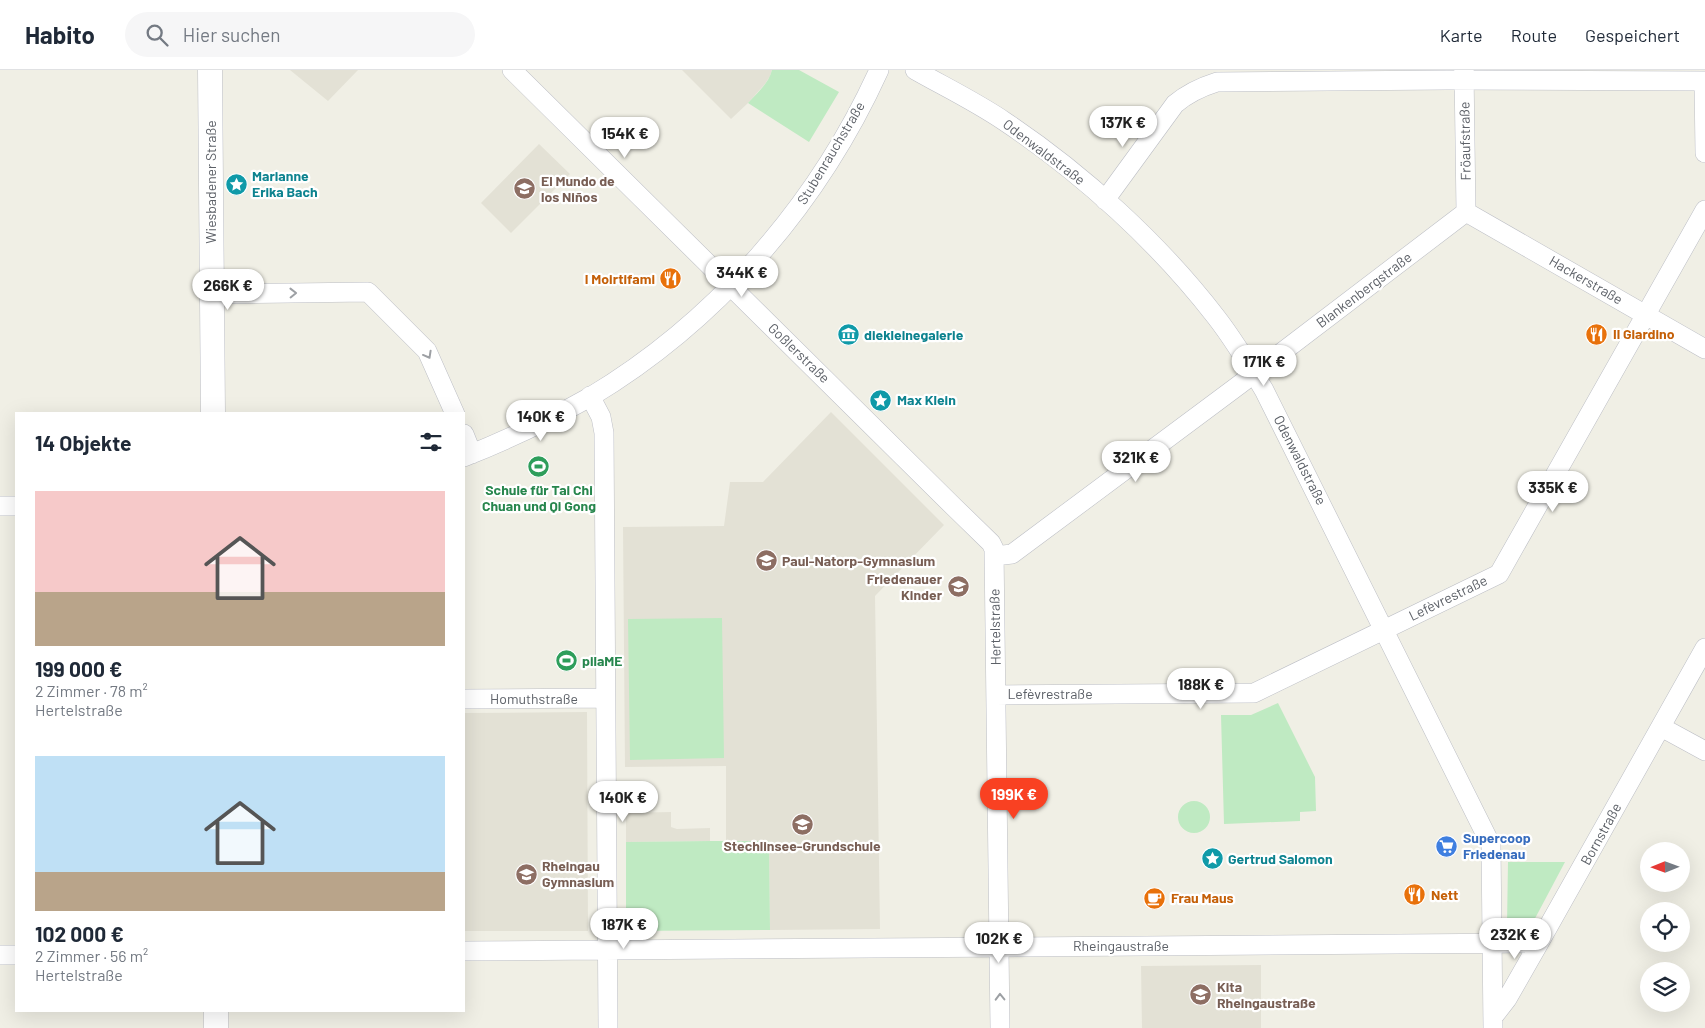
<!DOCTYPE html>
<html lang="de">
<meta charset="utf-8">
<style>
:root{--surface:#fff;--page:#f6f6f7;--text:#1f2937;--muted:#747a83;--line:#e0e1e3;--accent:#f94122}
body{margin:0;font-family:Barlow,sans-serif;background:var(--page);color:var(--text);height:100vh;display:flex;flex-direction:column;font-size:19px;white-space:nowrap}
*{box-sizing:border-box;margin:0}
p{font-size:16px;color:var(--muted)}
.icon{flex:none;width:28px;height:28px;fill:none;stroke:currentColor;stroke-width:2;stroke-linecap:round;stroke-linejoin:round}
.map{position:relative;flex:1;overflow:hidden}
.details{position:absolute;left:15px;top:342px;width:450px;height:600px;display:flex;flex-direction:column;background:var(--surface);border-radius:0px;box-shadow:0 5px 20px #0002}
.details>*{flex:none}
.needle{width:32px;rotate:269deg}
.tools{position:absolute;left:1640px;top:772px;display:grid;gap:10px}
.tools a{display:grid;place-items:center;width:50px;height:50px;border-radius:50%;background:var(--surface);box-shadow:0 5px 20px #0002;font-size:25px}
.price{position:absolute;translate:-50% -42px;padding:0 11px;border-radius:18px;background:#fff;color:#222;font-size:16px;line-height:32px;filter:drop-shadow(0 1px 2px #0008)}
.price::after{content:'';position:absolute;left:50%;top:30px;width:15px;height:11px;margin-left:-8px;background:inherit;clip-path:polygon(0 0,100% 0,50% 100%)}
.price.active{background:var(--accent);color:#fff}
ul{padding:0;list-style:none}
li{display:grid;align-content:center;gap:10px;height:265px;padding:0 20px}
li span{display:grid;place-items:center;height:155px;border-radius:0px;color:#555}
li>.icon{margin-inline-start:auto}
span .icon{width:90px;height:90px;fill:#fffc;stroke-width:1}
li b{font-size:21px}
h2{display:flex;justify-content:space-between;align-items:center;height:60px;padding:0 20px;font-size:21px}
header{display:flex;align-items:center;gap:30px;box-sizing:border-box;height:70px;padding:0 25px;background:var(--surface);border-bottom:1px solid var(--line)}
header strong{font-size:24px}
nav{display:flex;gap:28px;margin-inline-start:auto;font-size:18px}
.search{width:350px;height:45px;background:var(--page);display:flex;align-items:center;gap:12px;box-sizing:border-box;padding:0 18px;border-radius:28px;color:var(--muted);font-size:19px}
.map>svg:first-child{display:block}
.education{fill:#e3e1d5}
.green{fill:#bfeac2}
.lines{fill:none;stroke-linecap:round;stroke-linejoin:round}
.minor-casing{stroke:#bcbec5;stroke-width:20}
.tertiary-casing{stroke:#bcbec5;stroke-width:25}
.minor{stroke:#fff;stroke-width:19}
.tertiary{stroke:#fff;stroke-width:24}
.oneway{stroke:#9da0a4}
.labels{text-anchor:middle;stroke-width:4.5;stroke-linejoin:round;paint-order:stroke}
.street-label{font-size:14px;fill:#5c6067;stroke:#fff}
.culture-label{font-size:14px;font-weight:bold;fill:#0d838f;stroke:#fff;text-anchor:start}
.education-label{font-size:14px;font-weight:bold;fill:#785e54;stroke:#fff;text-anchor:start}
.food-label{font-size:14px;font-weight:bold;fill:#c56008;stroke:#fff;text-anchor:start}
.leisure-label{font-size:14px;font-weight:bold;fill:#27864d;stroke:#fff}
.shop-label{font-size:14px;font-weight:bold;fill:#366cbe;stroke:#fff;text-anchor:start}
</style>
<header>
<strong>Habito</strong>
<div class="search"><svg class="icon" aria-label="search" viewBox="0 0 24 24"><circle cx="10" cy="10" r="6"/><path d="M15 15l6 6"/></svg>Hier suchen</div>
<nav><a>Karte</a><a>Route</a><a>Gespeichert</a></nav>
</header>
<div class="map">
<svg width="1705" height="958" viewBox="0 0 1705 958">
<rect width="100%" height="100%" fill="#f0efe5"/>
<!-- education -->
<path class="education" d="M290,0H358L328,31Z
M682,0H772L770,6L765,14L748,33L731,49Z
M539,74L570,104L511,163L481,133Z
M831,342L944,455L875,526L880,859L770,860L769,771L726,772V696L625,697L623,457L724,456L730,412H763Z
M587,642L588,861H464V643Z
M671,742V757L677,759L710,758V771L626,772V743Z
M1261,895V958H1142L1141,896Z"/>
<!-- green -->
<path class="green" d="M772,0H799L839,22L809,72L748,33C757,23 769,13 772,0Z
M722,548L724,688L630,690L628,549Z
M1278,633L1315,707L1316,741L1300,742V751L1224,754L1221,645H1251Z
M1178 747a16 16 0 1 1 32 0a16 16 0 1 1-32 0Z
M710,771H769L770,860L626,861V772Z
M1508,792H1565L1531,856H1507Z"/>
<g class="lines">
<defs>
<path id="minor" d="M512,0L954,437L991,473L994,479L1000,958
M915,0C945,17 976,32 1004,51C1082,103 1159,173 1216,247C1234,270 1249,295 1264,320L1491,775L1493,958
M1464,0L1466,142
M1704,11L1705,83
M1105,130L1175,34C1188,23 1201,17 1217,12L1447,10L1705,11
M1466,142L1705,279
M212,224L368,222L427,281L455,344
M590,326L601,347L604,363L608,958
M464,364L472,384
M464,387C507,370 549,350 590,327C717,251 818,134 879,0
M0,436H16
M995,486L1012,484L1239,315L1466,142
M996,625L1254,623L1499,504L1705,140
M464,629L605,628
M1661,657L1705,681
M464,881L1539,873
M0,885H16
M1493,947L1507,929L1539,873L1705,578"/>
<path id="tertiary" d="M210,0L213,344
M216,941V958"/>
</defs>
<!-- minor casing -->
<use href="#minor" class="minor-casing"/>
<!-- tertiary casing -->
<use href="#tertiary" class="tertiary-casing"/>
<!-- minor -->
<use href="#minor" class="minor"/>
<!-- tertiary -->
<use href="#tertiary" class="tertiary"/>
</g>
<!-- one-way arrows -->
<defs><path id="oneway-chevron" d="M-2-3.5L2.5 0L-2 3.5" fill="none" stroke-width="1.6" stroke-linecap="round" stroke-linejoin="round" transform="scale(1.25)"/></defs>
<g class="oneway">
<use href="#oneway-chevron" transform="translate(293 223) rotate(-1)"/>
<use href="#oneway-chevron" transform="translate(428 285) rotate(61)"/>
<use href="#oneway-chevron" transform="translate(1000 927) rotate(-91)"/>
</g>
<!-- icons -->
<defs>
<symbol id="sight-disc" viewBox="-11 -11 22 22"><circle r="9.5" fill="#0f9aa8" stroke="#fff"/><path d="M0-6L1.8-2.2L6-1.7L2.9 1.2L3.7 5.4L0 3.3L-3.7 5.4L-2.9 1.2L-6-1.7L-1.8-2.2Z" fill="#fff"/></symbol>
<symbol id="school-disc" viewBox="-11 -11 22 22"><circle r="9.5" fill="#8d6e63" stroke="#fff"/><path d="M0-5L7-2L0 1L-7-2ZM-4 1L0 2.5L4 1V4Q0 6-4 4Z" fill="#fff"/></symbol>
<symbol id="restaurant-disc" viewBox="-11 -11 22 22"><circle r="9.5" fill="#e8710a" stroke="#fff"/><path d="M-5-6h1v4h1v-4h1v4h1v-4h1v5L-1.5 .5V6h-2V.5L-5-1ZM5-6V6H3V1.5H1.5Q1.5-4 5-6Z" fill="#fff"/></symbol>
<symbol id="museum-disc" viewBox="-11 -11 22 22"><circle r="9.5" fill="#0f9aa8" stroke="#fff"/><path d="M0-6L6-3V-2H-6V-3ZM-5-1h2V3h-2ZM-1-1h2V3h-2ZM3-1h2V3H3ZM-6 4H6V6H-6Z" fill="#fff"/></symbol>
<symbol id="stadium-disc" viewBox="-11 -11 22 22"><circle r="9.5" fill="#2e9e5b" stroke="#fff"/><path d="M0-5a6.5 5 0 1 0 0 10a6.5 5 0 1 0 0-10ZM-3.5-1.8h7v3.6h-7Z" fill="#fff"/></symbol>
<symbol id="supermarket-disc" viewBox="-11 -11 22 22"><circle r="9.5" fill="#3f7fe0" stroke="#fff"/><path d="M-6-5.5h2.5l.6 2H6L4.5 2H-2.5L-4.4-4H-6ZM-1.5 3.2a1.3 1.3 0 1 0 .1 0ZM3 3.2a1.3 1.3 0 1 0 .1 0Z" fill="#fff"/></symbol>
<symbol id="cafe-disc" viewBox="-11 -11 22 22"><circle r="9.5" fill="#e8710a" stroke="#fff"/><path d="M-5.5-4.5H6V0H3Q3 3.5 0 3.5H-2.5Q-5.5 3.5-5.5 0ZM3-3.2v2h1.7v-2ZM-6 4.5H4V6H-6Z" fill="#fff"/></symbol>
</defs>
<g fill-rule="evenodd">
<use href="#sight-disc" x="224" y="102" width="25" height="25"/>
<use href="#school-disc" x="512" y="106" width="25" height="25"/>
<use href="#restaurant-disc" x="658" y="196" width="25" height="25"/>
<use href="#restaurant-disc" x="1584" y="252" width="25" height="25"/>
<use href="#museum-disc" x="836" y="252" width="25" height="25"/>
<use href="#sight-disc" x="868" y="318" width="25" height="25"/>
<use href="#stadium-disc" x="526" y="384" width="25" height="25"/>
<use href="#school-disc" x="754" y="478" width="25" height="25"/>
<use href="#school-disc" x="946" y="504" width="25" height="25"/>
<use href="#stadium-disc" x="554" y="578" width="25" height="25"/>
<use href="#school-disc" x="790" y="742" width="25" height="25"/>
<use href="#supermarket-disc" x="1434" y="764" width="25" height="25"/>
<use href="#sight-disc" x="1200" y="776" width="25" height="25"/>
<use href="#school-disc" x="514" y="792" width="25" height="25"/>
<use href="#restaurant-disc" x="1402" y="812" width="25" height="25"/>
<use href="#cafe-disc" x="1142" y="816" width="25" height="25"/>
<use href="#school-disc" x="1188" y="912" width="25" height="25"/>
</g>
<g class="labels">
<!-- street labels -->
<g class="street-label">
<text transform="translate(1465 71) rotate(-91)" y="5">Fröaufstraße</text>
<text transform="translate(1044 82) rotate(37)" y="5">Odenwaldstraße</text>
<text transform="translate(831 83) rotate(-59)" y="5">Stubenrauchstraße</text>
<text transform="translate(211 112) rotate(-90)" y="5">Wiesbadener Straße</text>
<text transform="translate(1586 210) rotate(30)" y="5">Hackerstraße</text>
<text transform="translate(1364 220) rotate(-37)" y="5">Blankenbergstraße</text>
<text transform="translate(799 283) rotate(44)" y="5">Goßlerstraße</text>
<text transform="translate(1300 390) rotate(63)" y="5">Odenwaldstraße</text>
<text transform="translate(1448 528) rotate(-26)" y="5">Lefèvrestraße</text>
<text transform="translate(995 557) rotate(-91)" y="5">Hertelstraße</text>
<text x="1050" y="629">Lefèvrestraße</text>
<text x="534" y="634">Homuthstraße</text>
<text transform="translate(1601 764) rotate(-61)" y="5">Bornstraße</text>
<text x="1121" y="881">Rheingaustraße</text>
</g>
<!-- culture labels -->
<g class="culture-label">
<text x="252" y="111">Marianne<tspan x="252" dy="16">Erika Bach</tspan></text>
<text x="864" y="270">diekleinegalerie</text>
<text x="897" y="335">Max Klein</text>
<text x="1228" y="794">Gertrud Salomon</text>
</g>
<!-- education labels -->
<g class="education-label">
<text x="541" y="116">El Mundo de<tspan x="541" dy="16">los Niños</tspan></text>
<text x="782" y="496">Paul-Natorp-Gymnasium</text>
<text x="942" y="514" text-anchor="end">Friedenauer<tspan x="942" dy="16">Kinder</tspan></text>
<text x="802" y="781" text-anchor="middle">Stechlinsee-Grundschule</text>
<text x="542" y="801">Rheingau<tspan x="542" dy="16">Gymnasium</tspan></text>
<text x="1217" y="922">Kita<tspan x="1217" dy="16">Rheingaustraße</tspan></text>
</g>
<!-- food labels -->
<g class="food-label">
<text x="655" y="214" text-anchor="end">I Moirtifami</text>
<text x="1613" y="269">Il Giardino</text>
<text x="1431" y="830">Nett</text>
<text x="1171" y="833">Frau Maus</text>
</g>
<!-- leisure labels -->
<g class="leisure-label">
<text x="539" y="425">Schule für Tai Chi<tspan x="539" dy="16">Chuan und Qi Gong</tspan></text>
<text x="582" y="596" text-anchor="start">pilaME</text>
</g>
<!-- shop labels -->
<g class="shop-label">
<text x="1463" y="773">Supercoop<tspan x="1463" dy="16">Friedenau</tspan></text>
</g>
</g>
</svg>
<div class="tools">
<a><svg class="needle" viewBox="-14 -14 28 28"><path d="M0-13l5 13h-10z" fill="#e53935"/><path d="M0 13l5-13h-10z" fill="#747a83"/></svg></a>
<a><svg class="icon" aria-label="locate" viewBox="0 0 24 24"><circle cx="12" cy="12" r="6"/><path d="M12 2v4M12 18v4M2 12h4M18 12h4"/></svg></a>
<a><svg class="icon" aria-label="layers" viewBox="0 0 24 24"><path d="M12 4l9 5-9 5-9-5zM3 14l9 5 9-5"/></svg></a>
</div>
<b class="price" style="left:1123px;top:78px">137K €</b>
<b class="price" style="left:625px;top:89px">154K €</b>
<b class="price" style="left:742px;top:228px">344K €</b>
<b class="price" style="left:228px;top:241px">266K €</b>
<b class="price" style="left:1264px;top:317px">171K €</b>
<b class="price" style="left:541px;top:372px">140K €</b>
<b class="price" style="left:1136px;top:413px">321K €</b>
<b class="price" style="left:1553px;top:443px">335K €</b>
<b class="price" style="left:1201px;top:640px">188K €</b>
<b class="price active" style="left:1014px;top:750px">199K €</b>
<b class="price" style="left:623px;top:753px">140K €</b>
<b class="price" style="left:624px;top:880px">187K €</b>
<b class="price" style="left:1515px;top:890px">232K €</b>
<b class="price" style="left:999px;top:894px">102K €</b>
<section class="details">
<h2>14 Objekte<svg class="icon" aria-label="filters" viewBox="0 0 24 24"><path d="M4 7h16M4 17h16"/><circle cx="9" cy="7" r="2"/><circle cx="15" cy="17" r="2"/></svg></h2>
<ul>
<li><span style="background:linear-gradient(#f6c9c9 65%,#b9a48a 0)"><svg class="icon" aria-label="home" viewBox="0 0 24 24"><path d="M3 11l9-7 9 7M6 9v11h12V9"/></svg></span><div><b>199 000 €</b><p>2 Zimmer · 78 m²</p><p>Hertelstraße</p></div></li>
<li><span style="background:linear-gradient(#bfe0f5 75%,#b9a48a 0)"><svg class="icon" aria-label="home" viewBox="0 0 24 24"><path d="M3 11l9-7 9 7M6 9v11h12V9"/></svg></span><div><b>102 000 €</b><p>2 Zimmer · 56 m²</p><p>Hertelstraße</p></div></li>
</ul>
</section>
</div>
